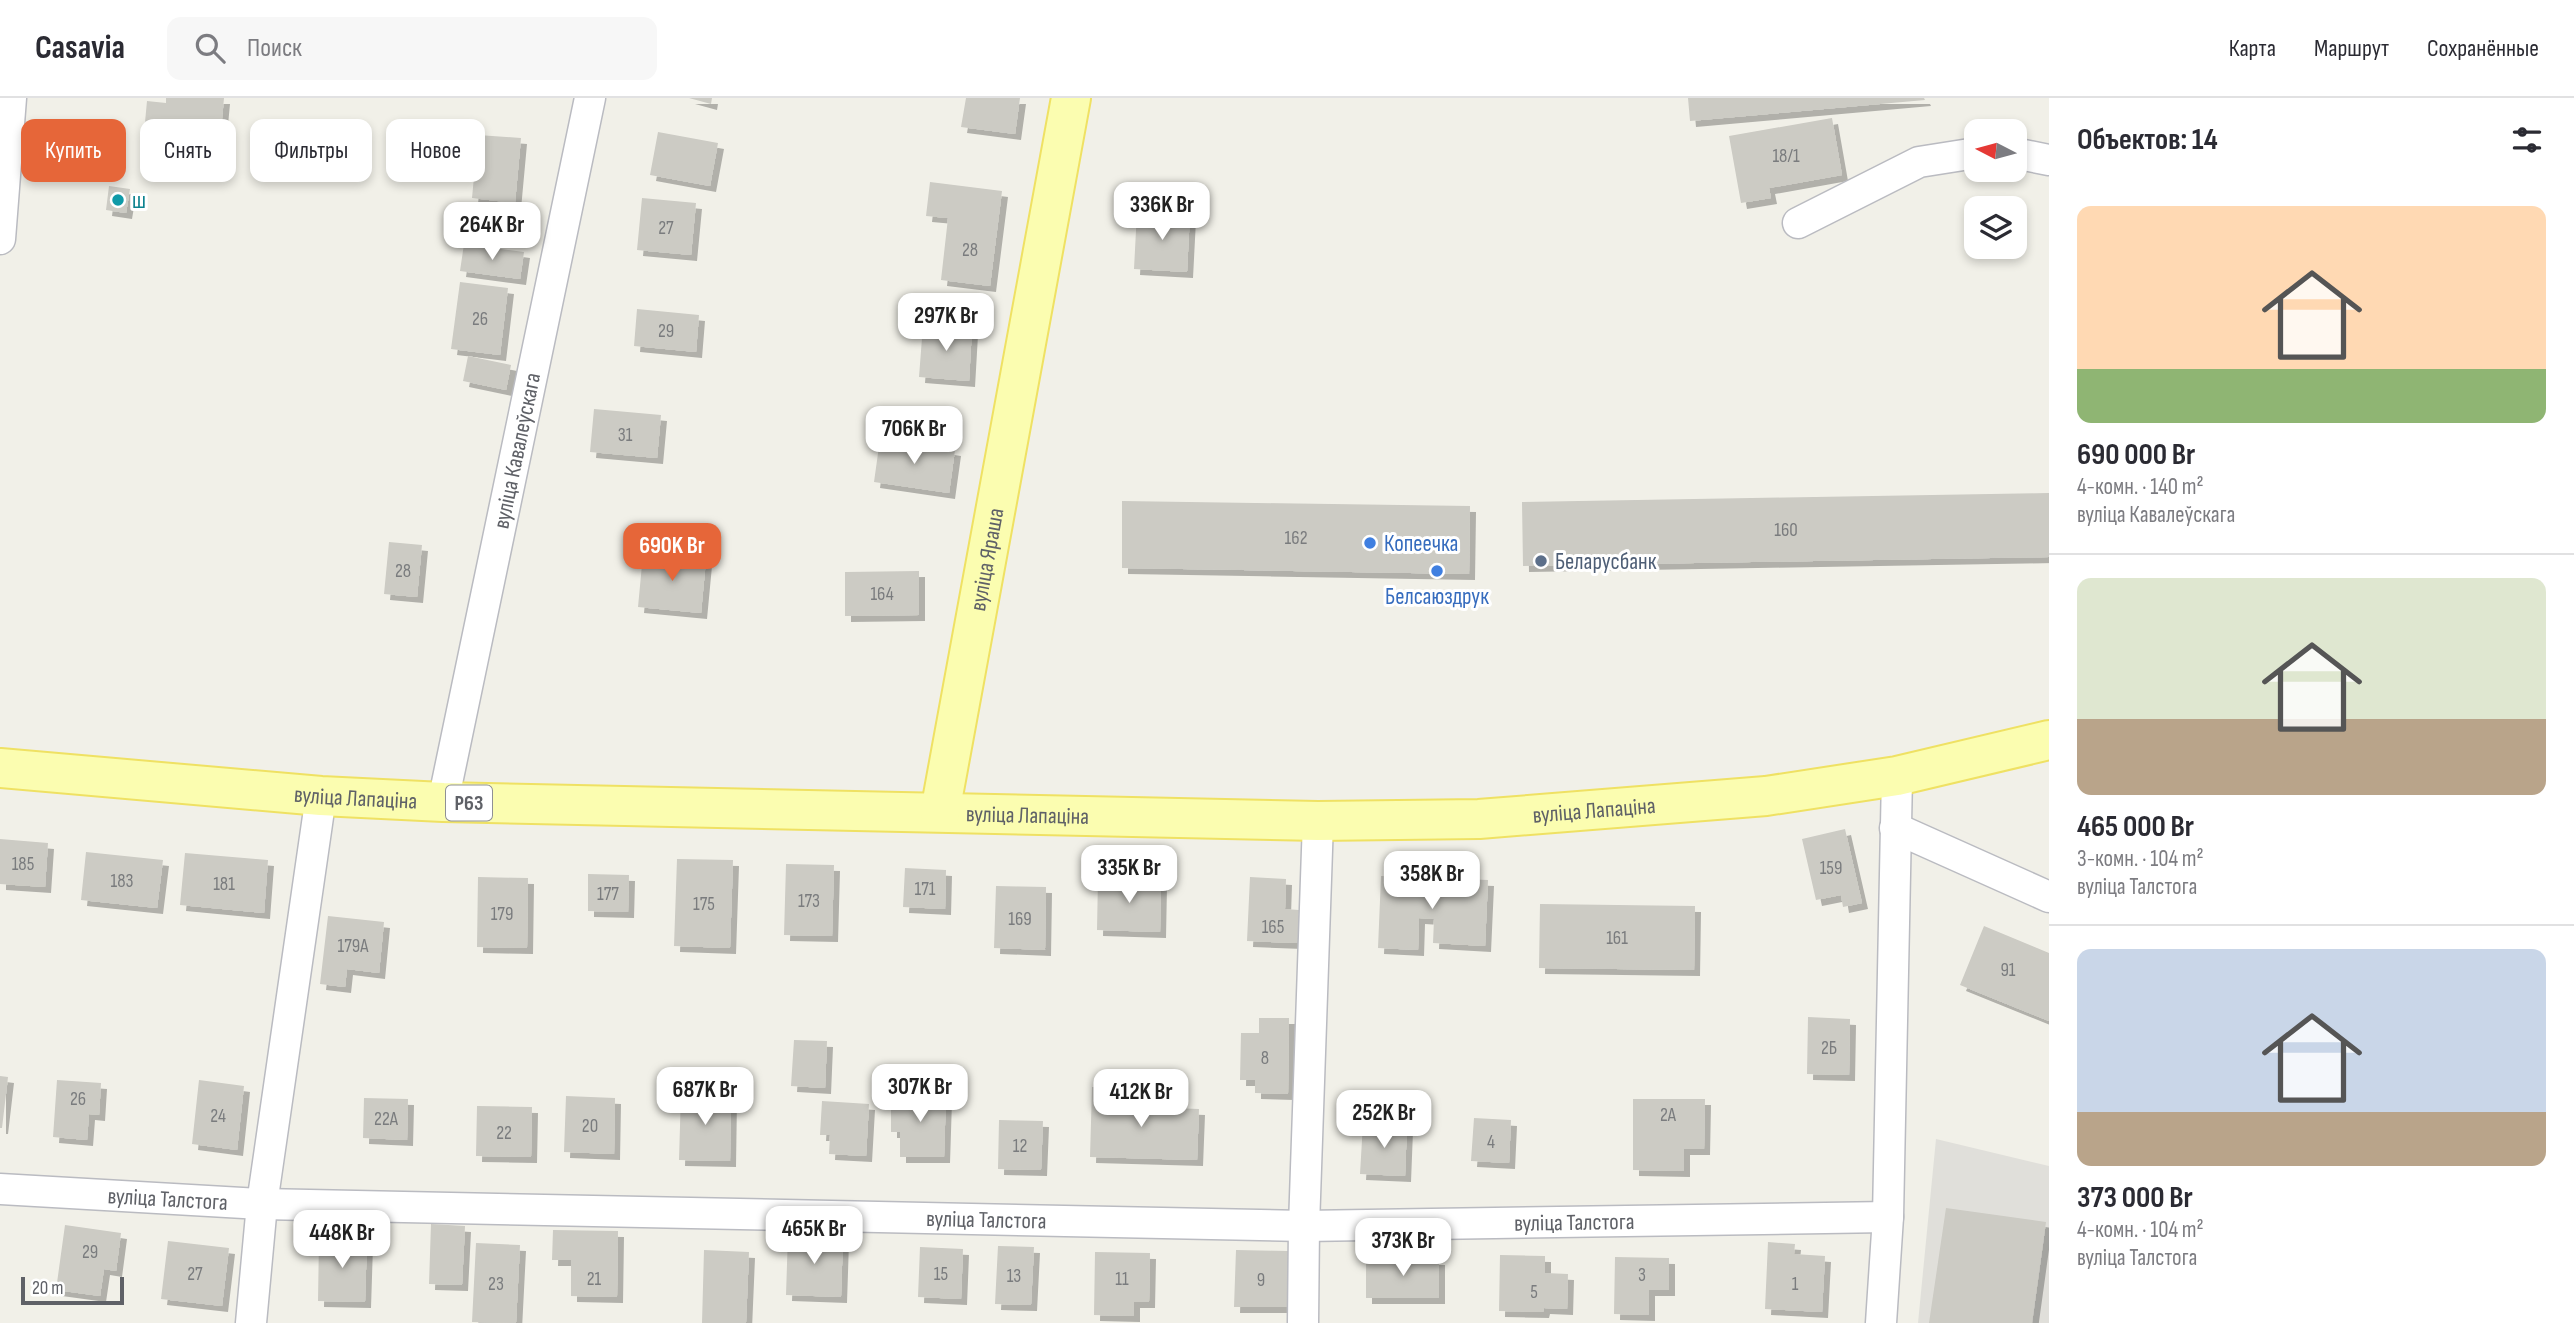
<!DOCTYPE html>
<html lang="ru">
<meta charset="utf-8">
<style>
:root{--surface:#fff;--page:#f7f7f7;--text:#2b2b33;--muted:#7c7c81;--line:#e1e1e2;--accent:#e66639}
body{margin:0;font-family:"Sofia Sans Condensed",sans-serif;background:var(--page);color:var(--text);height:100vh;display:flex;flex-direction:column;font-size:26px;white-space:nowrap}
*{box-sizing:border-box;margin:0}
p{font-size:23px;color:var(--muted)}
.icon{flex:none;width:38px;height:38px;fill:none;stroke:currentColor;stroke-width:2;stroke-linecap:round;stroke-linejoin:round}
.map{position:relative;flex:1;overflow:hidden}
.drawer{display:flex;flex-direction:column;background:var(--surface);width:525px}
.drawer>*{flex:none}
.hud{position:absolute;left:21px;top:21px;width:665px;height:63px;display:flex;gap:14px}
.needle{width:46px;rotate:276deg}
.buttons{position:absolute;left:1964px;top:21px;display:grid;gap:14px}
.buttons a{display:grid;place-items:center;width:63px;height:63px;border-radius:14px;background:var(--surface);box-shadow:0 4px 10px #0003;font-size:35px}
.scale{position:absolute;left:21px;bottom:18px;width:103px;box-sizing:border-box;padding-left:7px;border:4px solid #5f6167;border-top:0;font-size:19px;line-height:24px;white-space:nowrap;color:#5f6167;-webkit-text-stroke:5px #fff;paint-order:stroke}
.price{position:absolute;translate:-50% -60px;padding:0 16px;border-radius:14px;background:#fff;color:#222;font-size:23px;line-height:46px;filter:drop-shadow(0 2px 4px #0008)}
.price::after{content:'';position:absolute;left:50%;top:42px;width:21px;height:16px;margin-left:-10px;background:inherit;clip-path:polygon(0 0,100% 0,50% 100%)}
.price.on{background:var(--accent);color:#fff}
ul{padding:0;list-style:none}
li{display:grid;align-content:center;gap:14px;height:371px;padding:0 28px}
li+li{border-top:2px solid var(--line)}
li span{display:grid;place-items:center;height:217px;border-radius:14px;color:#555}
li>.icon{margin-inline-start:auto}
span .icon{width:126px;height:126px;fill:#fffc;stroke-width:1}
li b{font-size:30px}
h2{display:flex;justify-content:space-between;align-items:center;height:84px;padding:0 28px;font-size:30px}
.tag{padding:0 24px;border-radius:14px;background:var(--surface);box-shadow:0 4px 10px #0003;font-size:24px;line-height:63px}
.tag.on{background:var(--accent);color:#fff}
header{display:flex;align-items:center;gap:42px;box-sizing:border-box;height:98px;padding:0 35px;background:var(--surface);border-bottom:2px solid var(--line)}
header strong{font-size:33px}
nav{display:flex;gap:38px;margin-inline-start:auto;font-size:24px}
.search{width:490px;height:63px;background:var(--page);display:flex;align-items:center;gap:18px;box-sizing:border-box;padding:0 24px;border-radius:14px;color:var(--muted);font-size:26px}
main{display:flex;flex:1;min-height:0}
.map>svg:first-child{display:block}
.industrial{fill:#e0dfda}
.building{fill:#cccbc4;filter:url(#shadow)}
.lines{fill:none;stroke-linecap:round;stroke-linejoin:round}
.street-casing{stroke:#babbc1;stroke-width:33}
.primary-casing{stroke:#efe163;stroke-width:42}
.street{stroke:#fff;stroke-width:30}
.primary{stroke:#fbfdb0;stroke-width:38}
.culture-dot{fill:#0f9aa8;stroke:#fff;stroke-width:2.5}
.shop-dot{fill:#3f7fe0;stroke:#fff;stroke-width:2.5}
.service-dot{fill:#5c6f8a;stroke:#fff;stroke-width:2.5}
.labels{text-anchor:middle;stroke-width:6;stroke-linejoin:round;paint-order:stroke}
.number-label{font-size:19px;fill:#7a7c7e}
.shield{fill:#fff;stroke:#8f9095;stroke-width:2}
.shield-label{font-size:21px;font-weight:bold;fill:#5f6167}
.culture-label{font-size:23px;fill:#0d838f;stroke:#fff;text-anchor:start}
.street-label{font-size:23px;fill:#5f6167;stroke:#fff}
.shop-label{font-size:23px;fill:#366cbe;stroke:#fff;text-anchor:start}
.service-label{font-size:23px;fill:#4e5e75;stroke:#fff;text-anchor:start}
</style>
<header>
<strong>Casavia</strong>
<div class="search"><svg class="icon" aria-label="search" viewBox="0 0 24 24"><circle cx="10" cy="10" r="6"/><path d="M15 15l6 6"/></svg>Поиск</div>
<nav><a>Карта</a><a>Маршрут</a><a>Сохранённые</a></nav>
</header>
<main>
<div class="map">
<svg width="2049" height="1225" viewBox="0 0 2049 1225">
<defs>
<filter id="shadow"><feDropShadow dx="6" dy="6" stdDeviation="0" flood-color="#0004"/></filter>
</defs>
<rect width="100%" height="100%" fill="#f1f0e8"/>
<!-- industrial -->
<path class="industrial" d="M1936,1041L2049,1068V1225H1918Z"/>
<!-- building -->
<path class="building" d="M166,0H224L220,42L144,35L147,3L166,5Z
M689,0H712L711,6Z
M966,0H1020L1015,36L961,29Z
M1688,0H1924L1925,2L1690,23Z
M1832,20L1842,77L1769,90L1771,100L1741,105L1729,38Z
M658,34L718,45L710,88L650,77Z
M478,37L521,40L515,105L472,100Z
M930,84L1002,93L990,188L941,182L948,120L926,118Z
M109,88L130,91L126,115L106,112Z
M642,100L696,105L691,157L637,152Z
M1137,113L1190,116L1187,174L1134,171Z
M464,146L524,154L520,181L460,173Z
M460,184L508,190L500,257L451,251Z
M637,211L699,217L696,254L634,248Z
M923,227L972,231L969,283L919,279Z
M468,258L511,267L506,292L463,283Z
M594,311L661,317L657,360L590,354Z
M880,341L955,352L949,395L874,384Z
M2049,395V459L1523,468L1522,404Z
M1122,403L1470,408L1469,476L1122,470Z
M389,444L422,447L417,499L384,496Z
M643,456L706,462L701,515L638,509Z
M919,473V517L845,518V474Z
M1845,731L1862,805L1843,809L1841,797L1816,802L1802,741Z
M0,741L48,745L45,789L0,786Z
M86,754L163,762L157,810L81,802Z
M185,755L268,762L264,815L180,807Z
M677,761L733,762L730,850L674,848Z
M786,766L834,767L832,838L784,837Z
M905,770L946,772L945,811L903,809Z
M588,776L629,777L628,814L588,813Z
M1381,778L1488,782L1485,848L1433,845L1434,821L1419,820L1418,852L1378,850Z
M478,779L528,780L527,850L477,849Z
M1250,779L1286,781L1285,811L1299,812L1297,845L1247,843Z
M1098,780L1161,782L1160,834L1097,832Z
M996,788L1046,789L1045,852L994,850Z
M1540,806L1695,808L1694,872L1539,870Z
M328,818L384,824L379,875L347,871L345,889L320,886Z
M1984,828L2049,855V923L1960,887Z
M1808,919L1850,921L1849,977L1807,976Z
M1259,920H1289L1288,996L1255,995V982H1240L1241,935H1259Z
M794,942L827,943L825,990L791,988Z
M0,978L8,979L2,1030H0Z
M57,982L101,985L99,1017L89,1016L87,1042L53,1039Z
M199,982L244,988L237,1052L192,1046Z
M1092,989L1123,990L1122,1008L1199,1011L1197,1062L1090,1059Z
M681,994L731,995L730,1063L679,1062Z
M891,996L946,997L944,1059H900V1034H891Z
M566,998L615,1000L614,1056L564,1054Z
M364,1000L408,1001L407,1042L363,1040Z
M1633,1001H1705L1704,1051H1684V1073L1633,1072Z
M822,1003L869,1006L866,1058L829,1056L830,1037H820Z
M477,1008L532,1009L531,1059L476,1058Z
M1474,1020L1511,1022L1509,1065L1471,1063Z
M999,1022L1043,1023L1041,1072L998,1071Z
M1363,1025L1407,1027L1405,1078L1360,1076Z
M1946,1110L2046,1124L2032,1225H1929Z
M431,1126L465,1128L462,1187L429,1186Z
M65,1127L121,1135L116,1173L104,1171L100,1198L56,1192Z
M553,1132L618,1133L617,1199L571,1198V1162H552Z
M788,1136L843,1138L841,1199L786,1197Z
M319,1141L367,1142L365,1204L318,1203Z
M168,1143L229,1150L222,1208L161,1201Z
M1768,1144L1795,1146L1794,1156L1825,1158L1822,1214L1765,1211Z
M476,1145L520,1147L516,1225L472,1224Z
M998,1148L1034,1149L1031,1207L995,1206Z
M920,1149L963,1151L961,1201L918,1199Z
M704,1152L749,1154L746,1225H702Z
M1236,1152L1288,1153L1287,1209H1234Z
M1095,1154L1150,1155L1149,1204H1134V1218L1094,1217Z
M1500,1157L1545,1158V1175L1568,1176L1567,1211L1544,1210L1543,1214L1499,1213Z
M1615,1159L1669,1160V1192H1649V1217L1614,1216Z
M1366,1161H1439V1200H1366Z"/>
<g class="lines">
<defs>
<g id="street">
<path d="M2014,55L2049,62"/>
<path d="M1798,125L1919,64L1976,55"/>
<path d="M0,141L11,0"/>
<path id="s1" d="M443,704L590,0"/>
<path d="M1895,730L2049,799"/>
<path id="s2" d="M0,1091L262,1106L1304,1128L1888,1119"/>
<path d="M251,1225L262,1106L321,698"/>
<path d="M1303,1225L1304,1128L1318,723"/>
<path d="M1881,1225L1888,1119L1897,678"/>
</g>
<g id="primary">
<path id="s3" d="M0,670L321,698L443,704L1318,723L1479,721L1766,698L1897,678L2049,642"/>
<path id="s4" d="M940,714L1071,0"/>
</g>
</defs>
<!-- street casing -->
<use href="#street" class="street-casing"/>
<!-- primary casing -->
<use href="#primary" class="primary-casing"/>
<!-- street -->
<use href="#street" class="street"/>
<!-- primary -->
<use href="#primary" class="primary"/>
</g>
<!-- markers -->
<circle class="culture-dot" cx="118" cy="102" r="7"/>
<g class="shop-dot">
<circle cx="1370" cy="445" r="7"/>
<circle cx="1437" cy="473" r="7"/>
</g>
<circle class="service-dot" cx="1541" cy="463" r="7"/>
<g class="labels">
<!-- number labels -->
<g class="number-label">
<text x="1786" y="64">18/1</text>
<text x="666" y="136">27</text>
<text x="970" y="158">28</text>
<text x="480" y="227">26</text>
<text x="666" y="239">29</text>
<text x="625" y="343">31</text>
<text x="1786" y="438">160</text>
<text x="1296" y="446">162</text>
<text x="403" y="479">28</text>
<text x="882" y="502">164</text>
<text x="23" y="772">185</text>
<text x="1831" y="776">159</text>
<text x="122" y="789">183</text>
<text x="224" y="792">181</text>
<text x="925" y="797">171</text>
<text x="608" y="802">177</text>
<text x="809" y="809">173</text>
<text x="704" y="812">175</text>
<text x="502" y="822">179</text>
<text x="1020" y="827">169</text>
<text x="1273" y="835">165</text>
<text x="1617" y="846">161</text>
<text x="353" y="854">179А</text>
<text x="2008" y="878">91</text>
<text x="1829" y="956">2Б</text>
<text x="1265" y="966">8</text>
<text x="78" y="1007">26</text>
<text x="1668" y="1023">2А</text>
<text x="218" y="1024">24</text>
<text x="386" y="1027">22А</text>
<text x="590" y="1034">20</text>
<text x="504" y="1041">22</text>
<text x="1491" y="1050">4</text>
<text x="1020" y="1054">12</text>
<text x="90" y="1160">29</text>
<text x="195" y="1182">27</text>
<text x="941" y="1182">15</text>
<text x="1642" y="1183">3</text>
<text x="1014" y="1184">13</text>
<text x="594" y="1187">21</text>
<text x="1122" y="1187">11</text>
<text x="1261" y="1188">9</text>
<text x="496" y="1192">23</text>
<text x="1795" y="1192">1</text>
<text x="1534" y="1200">5</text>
</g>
<!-- shield labels -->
<rect class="shield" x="446" y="687.5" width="46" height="35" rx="5"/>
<g class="shield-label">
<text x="469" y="712">Р63</text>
</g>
<!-- culture labels -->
<g class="culture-label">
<text x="132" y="110">ш</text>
</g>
<!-- street labels -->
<g class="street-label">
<text dy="8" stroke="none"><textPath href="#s1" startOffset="359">вуліца Кавалеўскага</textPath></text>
<text dy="8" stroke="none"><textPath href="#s4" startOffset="257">вуліца Яраша</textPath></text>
<text dy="8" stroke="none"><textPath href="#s3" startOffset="357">вуліца Лапаціна</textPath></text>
<text dy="8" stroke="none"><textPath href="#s3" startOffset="1596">вуліца Лапаціна</textPath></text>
<text dy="8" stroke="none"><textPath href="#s3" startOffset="1029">вуліца Лапаціна</textPath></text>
<text dy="8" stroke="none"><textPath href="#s2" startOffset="168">вуліца Талстога</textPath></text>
<text dy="8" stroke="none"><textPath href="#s2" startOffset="987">вуліца Талстога</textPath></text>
<text dy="8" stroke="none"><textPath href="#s2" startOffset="1575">вуліца Талстога</textPath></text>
</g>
<!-- shop labels -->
<g class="shop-label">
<text x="1384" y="453">Копеечка</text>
<text x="1437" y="506" text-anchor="middle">Белсаюздрук</text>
</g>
<!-- service labels -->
<g class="service-label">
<text x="1555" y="471">Беларусбанк</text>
</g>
</g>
</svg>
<div class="buttons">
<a><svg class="needle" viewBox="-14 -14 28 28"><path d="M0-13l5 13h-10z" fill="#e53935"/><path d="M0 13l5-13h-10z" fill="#7c7c81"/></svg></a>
<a><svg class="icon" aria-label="layers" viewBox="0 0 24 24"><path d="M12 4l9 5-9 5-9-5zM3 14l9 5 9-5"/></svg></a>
</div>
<div class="scale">20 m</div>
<b class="price" style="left:1162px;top:144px">336K Br</b>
<b class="price" style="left:492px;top:164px">264K Br</b>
<b class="price" style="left:946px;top:255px">297K Br</b>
<b class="price" style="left:914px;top:368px">706K Br</b>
<b class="price on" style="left:672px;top:485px">690K Br</b>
<b class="price" style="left:1129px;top:807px">335K Br</b>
<b class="price" style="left:1432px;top:813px">358K Br</b>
<b class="price" style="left:920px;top:1026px">307K Br</b>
<b class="price" style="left:705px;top:1029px">687K Br</b>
<b class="price" style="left:1141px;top:1031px">412K Br</b>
<b class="price" style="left:1384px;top:1052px">252K Br</b>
<b class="price" style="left:814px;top:1168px">465K Br</b>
<b class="price" style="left:342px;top:1172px">448K Br</b>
<b class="price" style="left:1403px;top:1180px">373K Br</b>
<div class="hud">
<a class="tag on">Купить</a>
<a class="tag">Снять</a>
<a class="tag">Фильтры</a>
<a class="tag">Новое</a>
</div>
</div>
<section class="drawer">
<h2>Объектов: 14<svg class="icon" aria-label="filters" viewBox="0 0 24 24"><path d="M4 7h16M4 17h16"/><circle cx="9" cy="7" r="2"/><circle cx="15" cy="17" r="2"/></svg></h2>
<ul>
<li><span style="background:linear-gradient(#ffd9b3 75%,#8fb573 0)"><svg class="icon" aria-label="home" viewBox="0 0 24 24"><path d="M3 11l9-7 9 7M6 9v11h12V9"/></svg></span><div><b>690 000 Br</b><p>4-комн. · 140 m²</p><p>вуліца Кавалеўскага</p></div></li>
<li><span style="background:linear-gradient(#dfe7d0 65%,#b9a48a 0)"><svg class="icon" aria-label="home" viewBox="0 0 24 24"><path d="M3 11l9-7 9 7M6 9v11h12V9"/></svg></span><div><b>465 000 Br</b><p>3-комн. · 104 m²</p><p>вуліца Талстога</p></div></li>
<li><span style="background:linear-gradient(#c9d6e8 75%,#b9a48a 0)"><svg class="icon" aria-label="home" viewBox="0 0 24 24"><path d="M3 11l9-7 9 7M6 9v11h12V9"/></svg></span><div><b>373 000 Br</b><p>4-комн. · 104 m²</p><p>вуліца Талстога</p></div></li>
</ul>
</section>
</main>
